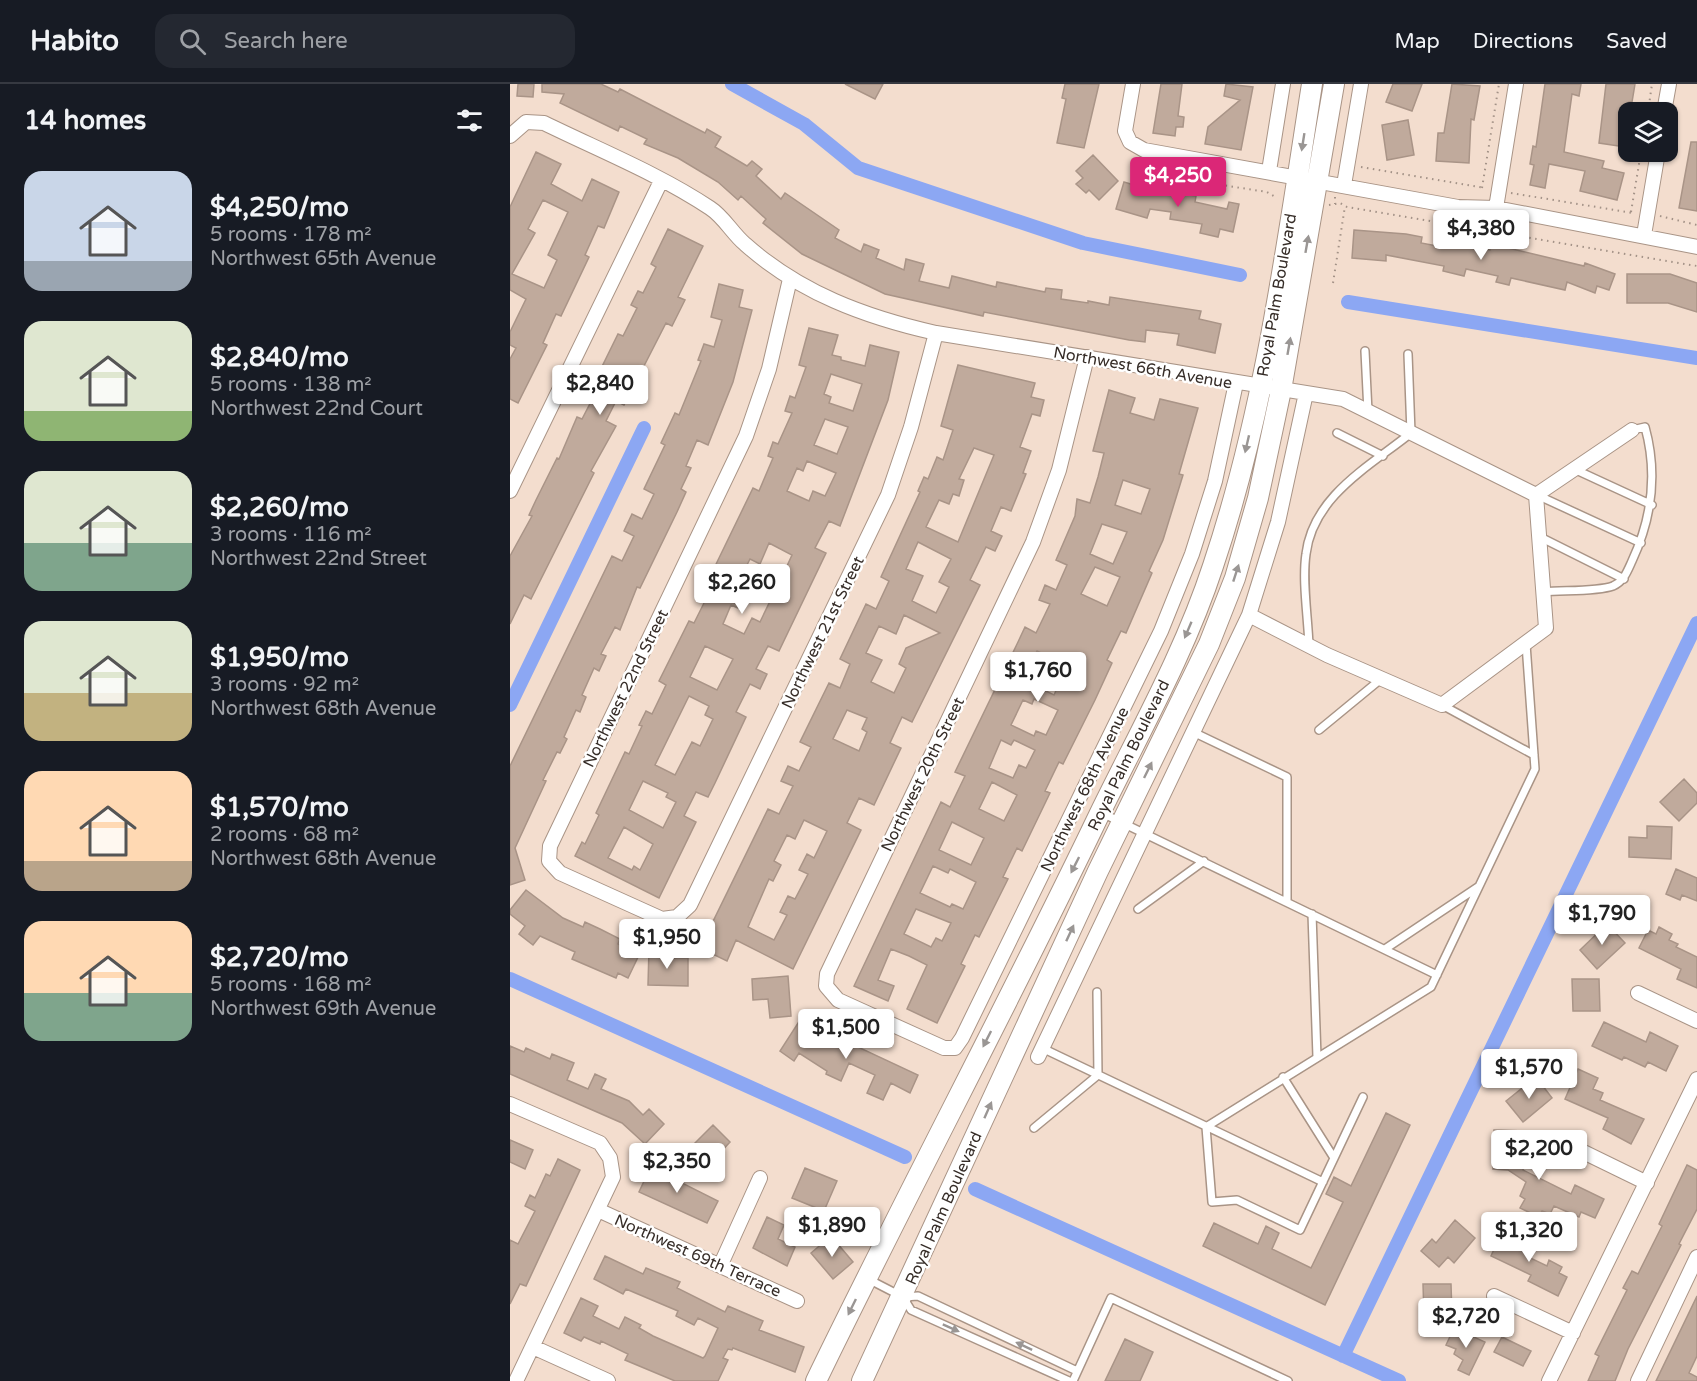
<!DOCTYPE html>
<meta charset="utf-8">
<style>
:root{--surface:#171b24;--page:#242831;--text:#f1f3f6;--muted:#9ea1a6;--line:#363941;--accent:#db2777}
body{margin:0;font-family:"Varela Round",sans-serif;background:var(--page);color:var(--text);height:100vh;display:flex;flex-direction:column;font-size:22px;white-space:nowrap}
*{box-sizing:border-box;margin:0}
p{font-size:20px;color:var(--muted)}
.icon{flex:none;width:33px;height:33px;fill:none;stroke:currentColor;stroke-width:2;stroke-linecap:round;stroke-linejoin:round}
.map{position:relative;flex:1;overflow:hidden}
.drawer{display:flex;flex-direction:column;background:var(--surface);width:510px}
.drawer>*{flex:none}
.buttons{position:absolute;left:1108px;top:18px;display:grid;gap:12px}
.buttons a{display:grid;place-items:center;width:60px;height:60px;border-radius:12px;background:var(--surface);box-shadow:0 2px 4px #0004;font-size:30px}
.price{position:absolute;translate:-50% -51px;padding:0 14px;border-radius:6px;background:#fff;color:#222;font-size:20px;line-height:39px;filter:drop-shadow(0 2px 3px #0008)}
.price::after{content:'';position:absolute;left:50%;top:36px;width:18px;height:14px;margin-left:-9px;background:inherit;clip-path:polygon(0 0,100% 0,50% 100%)}
.price.active{background:var(--accent);color:#fff}
ul{padding:0;list-style:none}
li{display:flex;align-items:center;gap:18px;height:150px;padding:0 24px}
li span{display:grid;place-items:center;flex:none;width:168px;height:120px;border-radius:18px;color:#555}
li>.icon{margin-inline-start:auto}
span .icon{width:72px;height:72px;fill:#fffc;stroke-width:1}
li b{font-size:26px}
h2{display:flex;justify-content:space-between;align-items:center;height:72px;padding:0 24px;font-size:26px}
header{display:flex;align-items:center;gap:36px;box-sizing:border-box;height:84px;padding:0 30px;background:var(--surface);border-bottom:2px solid var(--line)}
header strong{font-size:28px}
nav{display:flex;gap:33px;margin-inline-start:auto;font-size:21px}
.search{width:420px;height:54px;background:var(--page);display:flex;align-items:center;gap:15px;box-sizing:border-box;padding:0 21px;border-radius:18px;color:var(--muted);font-size:22px}
main{display:flex;flex:1;min-height:0}
.map>svg:first-child{display:block}
.lines{fill:none;stroke-linecap:round;stroke-linejoin:round}
.canal{stroke:#8ca7f3;stroke-width:14}
.building{fill:#c0aa9c;stroke:#a99487;stroke-width:1.5;fill-rule:evenodd}
.service-casing{stroke:#a99486;stroke-width:10}
.minor-casing{stroke:#a99486;stroke-width:16}
.secondary-casing{stroke:#a99486;stroke-width:22}
.path{stroke:#a39287;stroke-width:2;stroke-dasharray:1.5 4.5;stroke-linecap:butt}
.service{stroke:#fff;stroke-width:7}
.minor{stroke:#fff;stroke-width:14}
.secondary{stroke:#fff;stroke-width:20}
.oneway{fill:#9a9694}
.labels{text-anchor:middle;stroke-width:5;stroke-linejoin:round;paint-order:stroke}
.street-label{font-size:16px;fill:#362d28;stroke:#fff}
</style>
<header>
<strong>Habito</strong>
<div class="search"><svg class="icon" aria-label="search" viewBox="0 0 24 24"><circle cx="10" cy="10" r="6"/><path d="M15 15l6 6"/></svg>Search here</div>
<nav><a>Map</a><a>Directions</a><a>Saved</a></nav>
</header>
<main>
<section class="drawer">
<h2>14 homes<svg class="icon" aria-label="filters" viewBox="0 0 24 24"><path d="M4 7h16M4 17h16"/><circle cx="9" cy="7" r="2"/><circle cx="15" cy="17" r="2"/></svg></h2>
<ul>
<li><span style="background:linear-gradient(#c9d6e8 75%,#9aa5b1 0)"><svg class="icon" aria-label="home" viewBox="0 0 24 24"><path d="M3 11l9-7 9 7M6 9v11h12V9"/></svg></span><div><b>$4,250/mo</b><p>5 rooms · 178 m²</p><p>Northwest 65th Avenue</p></div></li>
<li><span style="background:linear-gradient(#dfe7d0 75%,#8fb573 0)"><svg class="icon" aria-label="home" viewBox="0 0 24 24"><path d="M3 11l9-7 9 7M6 9v11h12V9"/></svg></span><div><b>$2,840/mo</b><p>5 rooms · 138 m²</p><p>Northwest 22nd Court</p></div></li>
<li><span style="background:linear-gradient(#dfe7d0 60%,#7fa58c 0)"><svg class="icon" aria-label="home" viewBox="0 0 24 24"><path d="M3 11l9-7 9 7M6 9v11h12V9"/></svg></span><div><b>$2,260/mo</b><p>3 rooms · 116 m²</p><p>Northwest 22nd Street</p></div></li>
<li><span style="background:linear-gradient(#dfe7d0 60%,#c2b280 0)"><svg class="icon" aria-label="home" viewBox="0 0 24 24"><path d="M3 11l9-7 9 7M6 9v11h12V9"/></svg></span><div><b>$1,950/mo</b><p>3 rooms · 92 m²</p><p>Northwest 68th Avenue</p></div></li>
<li><span style="background:linear-gradient(#ffd9b3 75%,#b9a48a 0)"><svg class="icon" aria-label="home" viewBox="0 0 24 24"><path d="M3 11l9-7 9 7M6 9v11h12V9"/></svg></span><div><b>$1,570/mo</b><p>2 rooms · 68 m²</p><p>Northwest 68th Avenue</p></div></li>
<li><span style="background:linear-gradient(#ffd9b3 60%,#7fa58c 0)"><svg class="icon" aria-label="home" viewBox="0 0 24 24"><path d="M3 11l9-7 9 7M6 9v11h12V9"/></svg></span><div><b>$2,720/mo</b><p>5 rooms · 168 m²</p><p>Northwest 69th Avenue</p></div></li>
</ul>
</section>
<div class="map">
<svg width="1187" height="1297" viewBox="0 0 1187 1297">
<rect width="100%" height="100%" fill="#f3ddce"/>
<g class="lines">
<!-- canal -->
<path class="canal" d="M222,0L294,40L348,84L573,159L730,191
M838,218L1187,274
M0,621L134,344
M0,895L395,1073
M465,1105L889,1297
M833,1272L1187,539"/>
</g>
<!-- building -->
<path class="building" d="M8,0H24L23,13L7,12Z
M32,0H91L108,8L110,5L195,49L197,45L211,53L205,63L237,82L242,77L252,85L246,92L271,115L275,109L329,146L325,154L351,168L354,160L369,166L366,174L394,186L396,175L414,180L409,197L439,204L442,192L486,203L487,198L535,208L536,204L552,206L551,215L578,219V217L599,221L600,213L691,227L689,235L711,240L705,269L667,261L669,250L636,246L635,258L619,256L474,228L473,232L375,210L292,170L253,139L256,135L231,112L228,116L208,98L168,74L134,60L137,55L110,42L108,47L50,19L54,10L32,8Z
M335,0H373L365,15Z
M555,0H589L574,64L547,59L556,15L552,14Z
M651,0H672L668,32L674,33L673,43H666L665,52L643,49Z
M716,0L743,3L731,66L695,60L698,43L730,16L714,12Z
M883,0H912L902,27L876,18Z
M942,0L970,2L964,36L961,35L959,79L926,77L928,49H934Z
M1035,0H1071L1069,12L1062,10L1054,68L1094,77L1092,84L1114,89L1107,116L1070,107L1075,87L1039,80L1035,104L1020,101L1024,81L1020,80L1023,62L1026,63Z
M1096,0H1125L1122,18H1119L1115,63L1089,59Z
M898,36L904,71L877,76L872,41Z
M1181,58H1187V127L1169,124Z
M26,68L51,80L41,100L72,117L82,95L109,108L94,144L88,142L75,171L79,173L51,232L46,230L33,259L37,261L8,319L0,315V275L6,264L0,261V248L16,215L0,206V123ZM33,116L58,128L38,171L47,176L34,204L2,190L25,149L18,145Z
M583,71L608,97L589,116L579,106L576,109L566,100L573,94L566,87Z
M614,98L654,110L655,107L686,112L685,118L717,125L719,118L729,120L723,148L710,145L708,153L690,149L692,140L660,135L661,128L640,125L637,134L606,125Z
M158,145L193,162L168,213L175,216L162,242L156,239L114,321L106,317L96,337L106,342L81,387L84,389L21,515L14,511L0,540V472L22,432L19,431L26,416L47,374L49,375L67,333L72,335L86,308L81,305L108,250L113,252L127,224L121,221L128,207L133,209L146,183L141,180Z
M844,146L896,150L912,153L911,159L938,164L939,157L980,166L981,160L1074,182L1075,179L1105,190L1099,206L1087,202L1085,209L1057,198L1055,206L1001,194L999,201L986,198L988,192L956,185L954,192L933,187L934,182L876,171V177L842,174Z
M1117,190H1160L1187,199V228L1158,219H1117Z
M209,200L233,206L229,223L242,226L223,298L198,361L187,356L176,382L181,384L171,405L176,408L167,428L130,504L127,503L110,546L105,543L91,570L96,572L89,587L84,584L72,611L76,613L70,628L66,626L54,653L57,655L50,669L47,668L33,696L36,697L5,764L15,796L0,801V682L102,472L112,477L124,452L114,447L122,430L132,435L144,410L134,405L155,361L151,359L165,329L169,331L191,277L188,276L194,260L204,263L212,236L201,233Z
M299,244L328,251L322,271L331,273V276L355,282L360,261L389,268L378,316L330,442L319,437L305,464L316,469L269,567L258,562L246,585L257,590L250,605L240,600L226,628L236,633L205,699L198,713L186,708L174,732L186,738L149,814L65,772L72,758L75,760L89,731L86,729L115,668L119,670L132,642L129,641L136,627L142,630L156,601L149,597L179,537L184,539L199,509L193,507L243,404L249,407L263,374L258,372L263,358L268,360L282,329L275,327L280,312L285,314L296,283L289,281ZM321,290L352,300L343,327L319,319L321,313L314,310ZM315,335L338,343L327,370L304,361ZM297,377L326,389L315,412L303,407L299,417L277,407L287,384L293,387ZM259,459L282,471L270,497L262,493L254,509L262,513L250,538L242,534L234,550L213,540L221,521L228,524L237,508L226,503L240,475L250,480ZM195,562L223,575L207,606L180,593ZM179,612L199,622L195,631L203,635L190,662L182,658L165,691L145,681ZM133,697L158,709L156,713L166,718L153,744L119,726ZM114,743L143,760L130,786L124,782L122,786L98,774Z
M448,281L525,299L521,313L534,316L530,332L522,330L510,363L521,367L513,389L516,390L501,427L491,423L481,447L492,452L485,467L476,463L460,496L470,501L402,638L392,633L380,659L391,664L364,721L349,714L337,739L351,746L283,885L226,856L217,877L190,864L258,725L269,730L283,702L271,697L278,682L289,687L301,663L290,658L319,599L330,604L340,580L330,575L356,520L366,525L379,497L371,493L410,408L408,407L414,393L418,395L427,373L433,376L443,346L431,342ZM464,364L484,371L448,458L416,443L429,416L439,420L443,410L449,412L454,396L449,395ZM408,458L441,475L429,498L439,503L426,529L402,517L413,492L396,485ZM394,531L430,549L396,564L389,580L396,584L384,609L361,598L372,576L356,569L369,542L386,550ZM337,626L357,634L352,645L357,648L349,667L323,655ZM294,736L317,747L304,774L297,770L289,786L298,790L285,815L278,812L270,828L277,831L264,856L238,843L259,795L263,797L271,781L264,777L277,751L285,755Z
M599,306L625,314L620,329L644,336L650,315L688,324L669,390L673,391L653,456L639,487L642,489L616,549L611,547L597,576L602,579L585,616L553,680L549,678L535,707L540,709L512,767L507,764L493,793L498,795L469,853L465,851L451,880L455,882L427,939L397,925L417,881L399,872L381,865L368,896L384,902L378,917L344,902L431,718L440,723L455,692L445,688L508,558L515,543L526,549L540,520L529,516L535,501L546,506L557,481L546,476L565,432L567,415L580,419L588,393L594,369L583,367ZM613,396L640,405L631,430L605,421ZM592,440L617,448L603,480L580,470ZM585,483L610,493L597,522L571,510ZM527,567L557,582L544,611L513,596ZM524,615L548,626L536,651L526,647L524,652L501,641L513,616L522,620ZM491,656L501,661L504,656L525,666L516,684L509,681L503,694L479,684ZM482,698L507,711L494,737L469,725ZM442,738L474,754L461,781L429,766ZM423,782L438,789L440,785L466,798L453,825L442,820L440,823L410,809ZM406,825L441,839L432,857L426,854L421,863L394,850Z
M1174,695L1187,709V719L1169,737L1150,718Z
M1137,742L1162,743L1161,775L1119,773V753L1137,754Z
M1166,785L1187,794V817L1172,811L1170,816L1156,810Z
M16,806L53,834L73,843L75,838L90,845L110,855L108,860L129,871L118,894L108,889L106,894L62,875L65,868L30,852L23,861L9,850L15,842L0,830V826Z
M1097,840L1115,859L1087,885L1070,866Z
M1149,843L1162,850L1159,856L1168,860L1166,863L1187,873V904L1167,895L1171,885L1129,864L1138,846L1146,850Z
M139,864H153V874H178V902L138,901Z
M278,892L281,932L260,934L258,915L243,916L242,895Z
M1062,895H1089L1090,927H1063Z
M290,936L329,961L331,955L408,991L400,1009L381,999L373,1016L357,1009L365,991L339,979L331,997L316,990L317,987L289,969L284,977L270,967Z
M1094,938L1136,958L1140,948L1168,962L1156,987L1138,978L1135,983L1114,973L1112,976L1082,962Z
M0,962L14,968L16,964L40,975L42,970L64,979L57,996L78,1005L85,990L96,995L91,1005L119,1017L133,1031L139,1025L154,1040L135,1060L112,1039L0,990Z
M1068,985L1088,994L1083,1005L1093,1009L1090,1016L1134,1035L1121,1060L1093,1045L1098,1034L1055,1015Z
M1026,993L1042,1014L1013,1038L996,1017Z
M876,1029L900,1041L815,1221L693,1162L704,1139L748,1160L756,1142L769,1149L762,1165L801,1184L833,1118L816,1110L824,1093L841,1102Z
M203,1041L220,1058L208,1071L212,1076L201,1087L179,1065Z
M984,1046L1016,1047L1013,1086L1061,1110L1065,1101L1094,1115L1085,1134L1071,1128L1069,1133L1044,1122L1040,1130L1032,1127L1029,1133L1010,1124L1015,1115L1010,1112L1016,1098L998,1086L983,1085Z
M0,1056L23,1066L15,1085L0,1078Z
M48,1075L70,1086L16,1202L10,1200L0,1220V1156L8,1160L25,1127L15,1122L20,1111L25,1114L36,1090L40,1092Z
M143,1078L165,1089L162,1094L208,1117L197,1139L129,1108Z
M1177,1081L1187,1086V1125L1169,1160L1171,1161L1118,1265L1105,1297H1078L1089,1272L1085,1270L1117,1206L1113,1204L1122,1187L1128,1190L1152,1142L1149,1140Z
M295,1084L327,1097L314,1127L282,1114Z
M257,1133L274,1141L268,1155L285,1163L277,1182L243,1164Z
M945,1136L965,1154L944,1179L938,1173L929,1183L911,1167L922,1155L926,1159Z
M993,1146L1022,1160L1016,1172L1037,1182L1039,1176L1052,1183L1049,1189L1057,1193L1048,1212L1018,1197L1021,1191L981,1172Z
M321,1152L343,1178L323,1195L301,1169Z
M95,1172L133,1190L136,1184L170,1198L167,1204L215,1228L218,1222L253,1237L249,1246L294,1263L285,1288L223,1264L222,1266L218,1265L213,1274L218,1276L208,1297H165L115,1276L118,1270L91,1257L90,1260L74,1253L71,1257L54,1249L71,1214L88,1222L83,1232L109,1245L115,1233L131,1241L129,1244L143,1252L193,1274L195,1272L208,1244L188,1234L184,1241L166,1232L168,1227L116,1205L113,1210L84,1195Z
M913,1200H941L942,1231L914,1232Z
M1187,1212V1272L1179,1289L1187,1293V1297H1146Z
M944,1244L975,1258L959,1291L948,1286L953,1276L944,1270L946,1265L936,1261Z
M992,1253L1021,1267L1013,1282L984,1268Z
M615,1255L643,1268L630,1297H595Z"/>
<g class="lines">
<defs>
<path id="service" d="M855,267L858,328
M827,349L873,372
M1064,385L1142,421
M1027,411L1131,459
M1030,453L1114,495
M1034,508C1052,506 1086,508 1103,502C1114,497 1117,488 1122,477C1142,434 1148,390 1135,343L1122,346
M799,562C798,533 792,497 796,470C803,412 860,382 901,349L898,270
M932,621L1024,671
M809,646L871,595
M683,648L777,693V817
M592,729L927,891
M628,825L694,777
M802,830L807,973
M875,865L968,803
M532,964L813,1098
M773,993L824,1074
M853,1013L790,1146L727,1116L702,1118L696,1043L921,903L1025,685L1016,560
M524,1044L588,991L587,908
M358,1195L393,1213L401,1226L559,1297
M394,1213L408,1212L567,1287
M563,1297L601,1214L778,1297"/>
<path id="minor" d="M623,0L615,47L620,58L634,66L948,123L986,124L1187,163
M1154,28L1159,0
M0,52L16,38L34,39C89,66 149,90 200,124C214,133 222,149 235,160C290,209 355,233 426,249L833,315L1026,411L1036,544L932,621L817,571L739,531
M759,87L773,0
M834,101L851,0
M986,124L1006,0
M1134,151L1148,68
M280,195L259,285L236,352L40,762L39,777L50,789L152,835L167,833L180,821L378,411L401,343L426,249
M577,273L549,386L523,458L317,890L316,902L328,916L434,964H445L452,954L651,547L682,470L705,397L726,299
M0,407L151,97
M1026,411L1122,346
M1128,909L1187,937
M528,973L739,531L768,438L796,309
M0,1020L90,1059L100,1074L103,1093L6,1297
M1057,1060L1137,1099
M88,1126L287,1217
M211,1180L250,1094
M984,1212L1063,1249
M23,1263L98,1297
M1039,1297L1187,995
M1128,1297L1187,1173"/>
<path id="secondary" d="M306,1297C398,1107 498,921 589,731C629,649 675,568 703,482C755,328 777,160 802,0
M352,1297L588,787L699,560L725,494L748,414L771,306L824,0"/>
</defs>
<!-- service casing -->
<use href="#service" class="service-casing"/>
<!-- minor casing -->
<use href="#minor" class="minor-casing"/>
<!-- secondary casing -->
<use href="#secondary" class="secondary-casing"/>
<!-- path -->
<path class="path" d="M1138,28L1142,0
M1161,65L1166,35
M851,83L975,104
M680,96L757,108L767,114
M972,104L989,0
M1001,109L1123,129
M825,113V120
M819,121L830,119L837,123L1187,182
M1121,128L1131,68
M1150,132L1187,141
M823,199L835,122"/>
<!-- service -->
<use href="#service" class="service"/>
<!-- minor -->
<use href="#minor" class="minor"/>
<!-- secondary -->
<use href="#secondary" class="secondary"/>
</g>
<!-- one-way arrows -->
<defs><path id="oneway-solid" d="M-6-.8H1V-3.2L6.5 0L1 3.2V.8H-6Z" transform="scale(1.5)"/></defs>
<g class="oneway">
<use href="#oneway-solid" transform="translate(793 58) rotate(99)"/>
<use href="#oneway-solid" transform="translate(797 160) rotate(-80)"/>
<use href="#oneway-solid" transform="translate(779 262) rotate(-80)"/>
<use href="#oneway-solid" transform="translate(737 360) rotate(103)"/>
<use href="#oneway-solid" transform="translate(726 489) rotate(-72)"/>
<use href="#oneway-solid" transform="translate(678 546) rotate(113)"/>
<use href="#oneway-solid" transform="translate(638 686) rotate(-64)"/>
<use href="#oneway-solid" transform="translate(565 781) rotate(117)"/>
<use href="#oneway-solid" transform="translate(560 849) rotate(-65)"/>
<use href="#oneway-solid" transform="translate(477 955) rotate(117)"/>
<use href="#oneway-solid" transform="translate(478 1026) rotate(-66)"/>
<use href="#oneway-solid" transform="translate(342 1223) rotate(116)"/>
<use href="#oneway-solid" transform="translate(441 1244) rotate(24)"/>
<use href="#oneway-solid" transform="translate(514 1262) rotate(-155)"/>
</g>
<g class="labels">
<!-- street labels -->
<g class="street-label">
<text transform="translate(766 211) rotate(-80)" y="6">Royal Palm Boulevard</text>
<text transform="translate(633 283) rotate(10)" y="6">Northwest 66th Avenue</text>
<text transform="translate(312 548) rotate(-64)" y="6">Northwest 21st Street</text>
<text transform="translate(115 604) rotate(-64)" y="6">Northwest 22nd Street</text>
<text transform="translate(618 671) rotate(-64)" y="6">Royal Palm Boulevard</text>
<text transform="translate(412 690) rotate(-64)" y="6">Northwest 20th Street</text>
<text transform="translate(574 705) rotate(-64)" y="6">Northwest 68th Avenue</text>
<text transform="translate(433 1124) rotate(-66)" y="6">Royal Palm Boulevard</text>
<text transform="translate(188 1171) rotate(24)" y="6">Northwest 69th Terrace</text>
</g>
</g>
</svg>
<div class="buttons">
<a><svg class="icon" aria-label="layers" viewBox="0 0 24 24"><path d="M12 4l9 5-9 5-9-5zM3 14l9 5 9-5"/></svg></a>
</div>
<b class="price active" style="left:668px;top:124px">$4,250</b>
<b class="price" style="left:971px;top:177px">$4,380</b>
<b class="price" style="left:90px;top:332px">$2,840</b>
<b class="price" style="left:232px;top:531px">$2,260</b>
<b class="price" style="left:528px;top:619px">$1,760</b>
<b class="price" style="left:1092px;top:862px">$1,790</b>
<b class="price" style="left:157px;top:886px">$1,950</b>
<b class="price" style="left:336px;top:976px">$1,500</b>
<b class="price" style="left:1019px;top:1016px">$1,570</b>
<b class="price" style="left:1029px;top:1097px">$2,200</b>
<b class="price" style="left:167px;top:1110px">$2,350</b>
<b class="price" style="left:322px;top:1174px">$1,890</b>
<b class="price" style="left:1019px;top:1179px">$1,320</b>
<b class="price" style="left:956px;top:1265px">$2,720</b>
</div>
</main>
